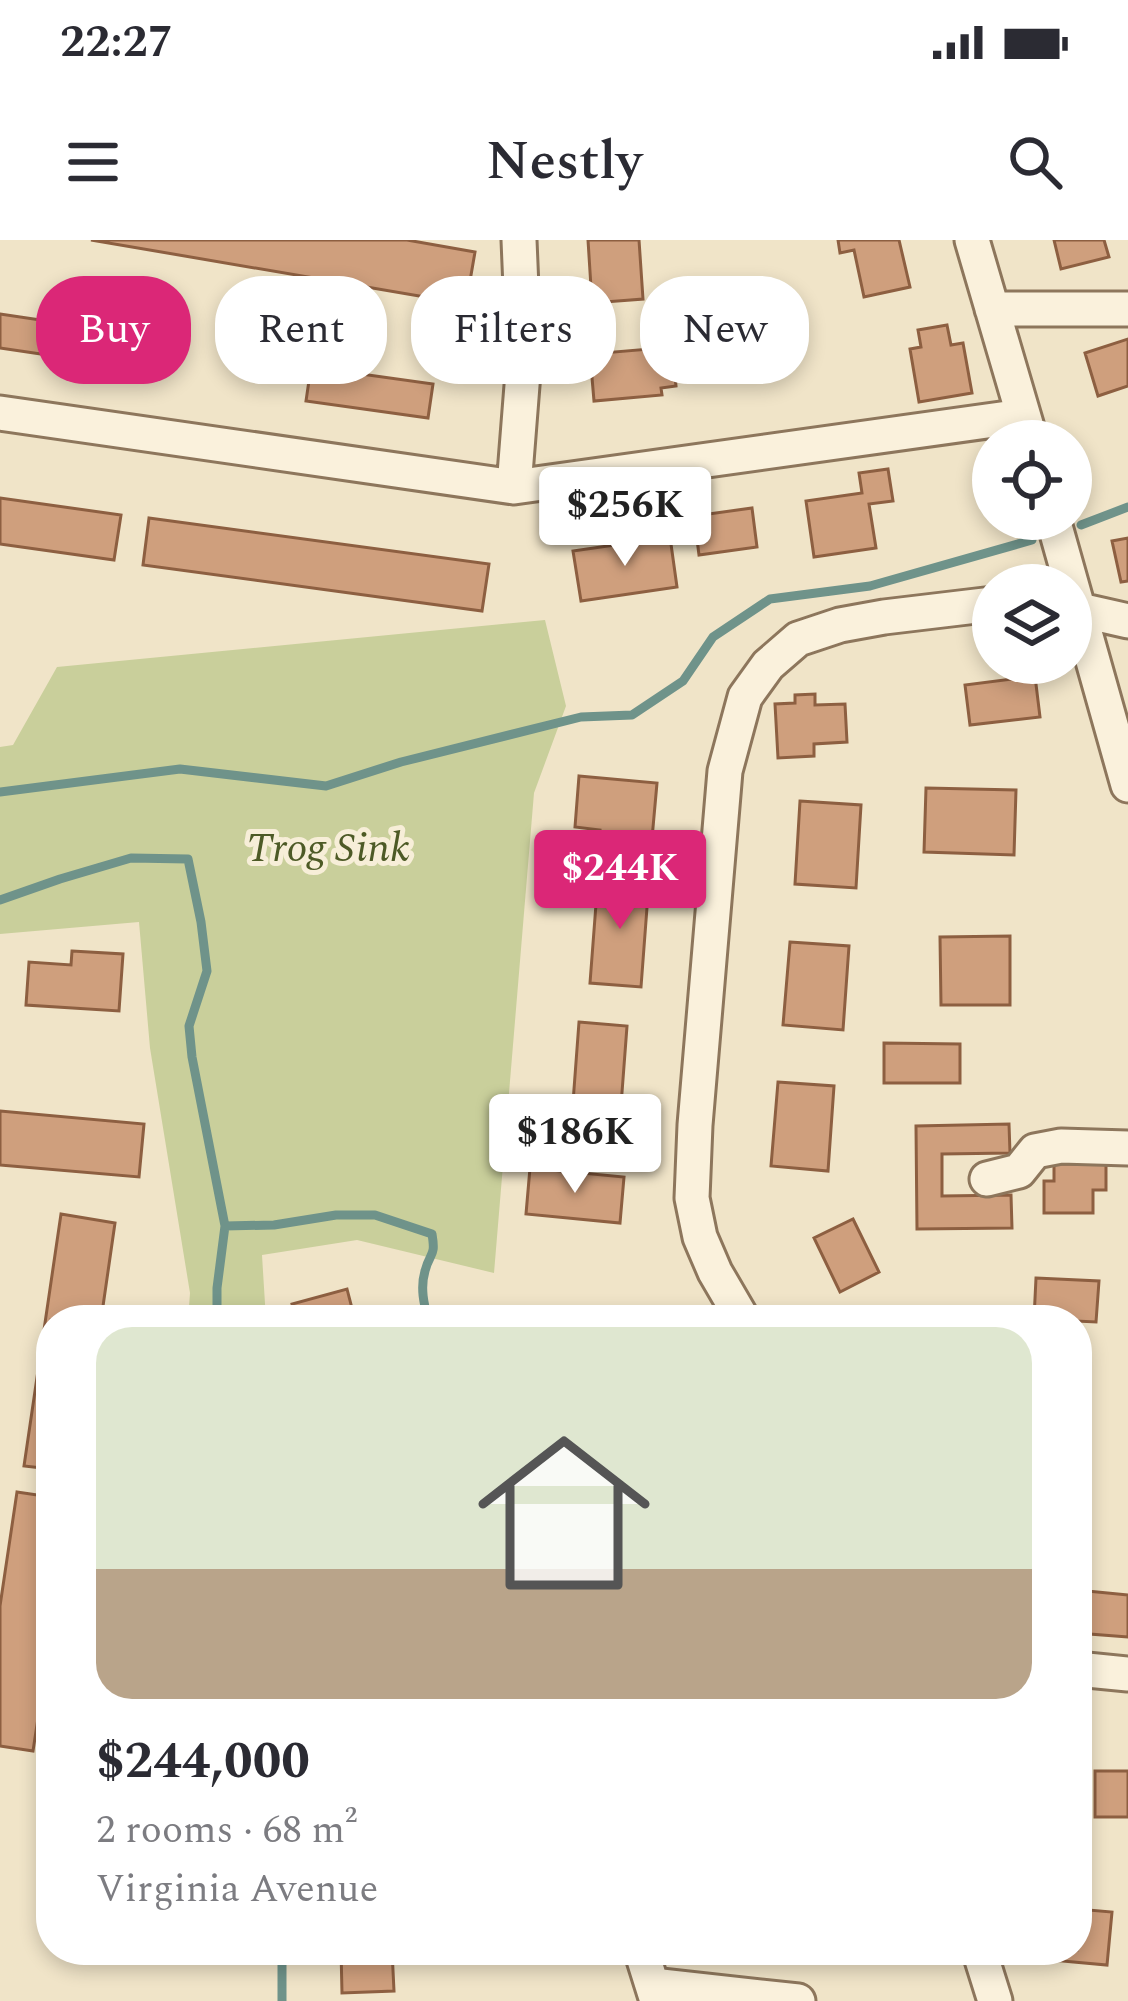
<!DOCTYPE html>
<meta charset="utf-8">
<style>
:root{--surface:#fff;--page:#f7f7f7;--text:#2b2b33;--muted:#7c7c81;--accent:#db2777}
body{margin:0;font-family:Spectral,serif;background:var(--page);color:var(--text);height:100vh;display:flex;flex-direction:column;font-size:45px;white-space:nowrap}
*{box-sizing:border-box;margin:0}
p{font-size:39px;color:var(--muted)}
.icon{flex:none;width:66px;height:66px;fill:none;stroke:currentColor;stroke-width:2;stroke-linecap:round;stroke-linejoin:round}
.map{position:relative;flex:1;overflow:hidden}
.sheet{position:absolute;left:36px;top:1065px;width:1056px;height:660px;display:flex;flex-direction:column;background:var(--surface);border-radius:48px;box-shadow:0 6px 18px #0003}
.sheet>*{flex:none}
.hud{position:absolute;left:36px;top:36px;width:1056px;height:108px;display:flex;gap:24px}
.tools{position:absolute;left:972px;top:180px;display:grid;gap:24px}
.tools a{display:grid;place-items:center;width:120px;height:120px;border-radius:50%;background:var(--surface);box-shadow:0 6px 18px #0003;font-size:60px}
.price{position:absolute;translate:-50% -102px;padding:0 27px;border-radius:12px;background:#fff;color:#222;font-size:39px;line-height:78px;filter:drop-shadow(0 3px 6px #0008)}
.price::after{content:'';position:absolute;left:50%;top:72px;width:36px;height:27px;margin-left:-18px;background:inherit;clip-path:polygon(0 0,100% 0,50% 100%)}
.price.selected{background:var(--accent);color:#fff}
ul{padding:0;list-style:none}
li{display:grid;align-content:center;gap:24px;height:636px;padding:0 60px}
li span{display:grid;place-items:center;height:372px;border-radius:36px;color:#555}
li>.icon{margin-inline-start:auto}
span .icon{width:216px;height:216px;fill:#fffc;stroke-width:1}
li b{font-size:51px}
.tag{padding:0 42px;border-radius:48px;background:var(--surface);box-shadow:0 6px 18px #0003;font-size:42px;line-height:108px}
.tag.selected{background:var(--accent);color:#fff}
.status{display:flex;justify-content:space-between;align-items:center;height:84px;padding:0 60px;background:var(--surface);direction:ltr}
.status svg{height:33px;fill:currentColor}
header{display:flex;justify-content:space-between;align-items:center;height:156px;padding:0 60px;background:var(--surface);font-size:54px;font-weight:600}
.map>svg:first-child{display:block}
.green{fill:#c9cf9b}
.lines{fill:none;stroke-linecap:round;stroke-linejoin:round}
.stream{stroke:#6f938a;stroke-width:9}
.building{fill:#cf9f7d;stroke:#8d5f41;stroke-width:3}
.minor-casing{stroke:#8d765c;stroke-width:39}
.minor{stroke:#faf1dc;stroke-width:33}
.labels{text-anchor:middle;stroke-width:10;stroke-linejoin:round;paint-order:stroke}
.park-label{font-size:42px;font-style:italic;fill:#4d5a26;stroke:#f7eed8}
</style>
<div class="status"><b>22:27</b><svg viewBox="0 0 49 12"><path d="M0 12V9h3v3zM5 12V6h3v6zM10 12V3h3v9zM15 12V0h3v12zM26 1h20v11H26zM47 4h2v5h-2z"/></svg></div>
<header><svg class="icon" aria-label="menu" viewBox="0 0 24 24"><path d="M4 6h16M4 12h16M4 18h16"/></svg>Nestly<svg class="icon" aria-label="search" viewBox="0 0 24 24"><circle cx="10" cy="10" r="6"/><path d="M15 15l6 6"/></svg></header>
<div class="map">
<svg width="1128" height="1761" viewBox="0 0 1128 1761">
<rect width="100%" height="100%" fill="#f0e4c8"/>
<!-- green -->
<path class="green" d="M545,380L566,466L534,553L494,1033L357,1000L262,1015L266,1080H188L190,1053L150,808L139,682L0,694V507L13,505L57,427Z"/>
<g class="lines">
<!-- stream -->
<path class="stream" d="M1081,285L1128,267
M0,552L180,529L326,546L401,522L581,477L632,475L683,441L713,397L770,359L870,346L1032,300
M0,660L60,639L131,618L188,619L201,682L207,731L189,786L192,817L225,986L274,985L336,975H375L432,994C436,1018 430,1011 425,1031C420,1048 424,1064 428,1080
M217,1080V1048L225,986
M282,1761V1710"/>
</g>
<!-- building -->
<path class="building" d="M91,0H407L475,12L466,64Z
M588,0H639L643,59L592,63Z
M838,0H899L910,47L864,57L854,10L840,13Z
M1054,0H1104L1109,17L1061,29Z
M0,74L74,85L68,118L0,108Z
M947,85L951,105L963,103L972,153L919,162L910,109L921,107L918,90Z
M1128,99V146L1098,156L1085,113Z
M661,108L662,116L673,115L676,146L661,148L662,155L594,161L590,114Z
M311,127L433,144L428,178L306,161Z
M888,229L893,261L869,264L876,308L814,317L806,261L862,253L859,233Z
M0,258L121,275L114,320L0,304Z
M752,268L757,307L699,315L694,276Z
M149,278L489,324L482,371L143,325Z
M670,297L677,347L581,361L573,311Z
M1128,298V341L1121,342L1112,301Z
M1035,436L1040,477L970,485L965,445Z
M815,454V465L845,464L847,502L814,504V516L778,518L775,464L795,463V455Z
M579,536L657,543L649,632L598,628L600,590L575,587Z
M926,548L1016,550L1014,615L924,612Z
M800,561L861,565L856,648L795,644Z
M598,638L649,641L641,747L590,743Z
M1010,696V765H941L940,697Z
M790,702L849,706L843,790L783,785Z
M72,711L123,714L119,771L26,765L29,722L71,725Z
M579,782L627,786L620,879L572,876Z
M884,803L960,804V843H884Z
M778,842L834,846L828,931L771,926Z
M0,871L144,884L139,937L0,925Z
M1009,884L1010,913L942,914V956L1011,955L1012,988L917,989L916,886Z
M1054,924H1106V950H1093V973H1044V941H1054Z
M530,928L624,937L620,983L526,974Z
M61,974L115,983L101,1080H51V1229L24,1226Z
M853,979L879,1032L840,1052L814,998Z
M1036,1038L1099,1041L1096,1082L1034,1079Z
M347,1049L355,1080H296L292,1064Z
M17,1252L51,1257V1393L33,1511L0,1506V1366Z
M1077,1350L1128,1355V1397L1077,1393Z
M1095,1531H1128V1577H1095Z
M1077,1669L1112,1672L1107,1725L1040,1719L1041,1710H1077Z
M341,1710H392L394,1751L342,1753Z"/>
<g class="lines">
<defs>
<path id="minor" d="M972,0L1031,201
M992,69H1128
M0,173L514,247L1023,176
M514,247L524,120L519,0
M1053,279L1128,545
M1071,368L1128,381
M987,939L1019,931L1035,911L1061,906L1128,908
M743,1080L715,1032L700,997L692,958L695,885L725,531L745,457L768,425L798,399L840,385L884,377L993,364
M1077,1429L1128,1434
M641,1710L657,1761
M979,1710L995,1761
M652,1745L798,1761"/>
</defs>
<!-- minor casing -->
<use href="#minor" class="minor-casing"/>
<!-- minor -->
<use href="#minor" class="minor"/>
</g>
<g class="labels">
<!-- park labels -->
<g class="park-label">
<text x="328" y="621">Trog Sink</text>
</g>
</g>
</svg>
<div class="tools">
<a><svg class="icon" aria-label="locate" viewBox="0 0 24 24"><circle cx="12" cy="12" r="6"/><path d="M12 2v4M12 18v4M2 12h4M18 12h4"/></svg></a>
<a><svg class="icon" aria-label="layers" viewBox="0 0 24 24"><path d="M12 4l9 5-9 5-9-5zM3 14l9 5 9-5"/></svg></a>
</div>
<b class="price" style="left:625px;top:329px">$256K</b>
<b class="price selected" style="left:620px;top:692px">$244K</b>
<b class="price" style="left:575px;top:956px">$186K</b>
<div class="hud">
<a class="tag selected">Buy</a>
<a class="tag">Rent</a>
<a class="tag">Filters</a>
<a class="tag">New</a>
</div>
<section class="sheet">
<ul>
<li><span style="background:linear-gradient(#dfe7d0 65%,#b9a48a 0)"><svg class="icon" aria-label="home" viewBox="0 0 24 24"><path d="M3 11l9-7 9 7M6 9v11h12V9"/></svg></span><div><b>$244,000</b><p>2 rooms · 68 m²</p><p>Virginia Avenue</p></div></li>
</ul>
</section>
</div>
